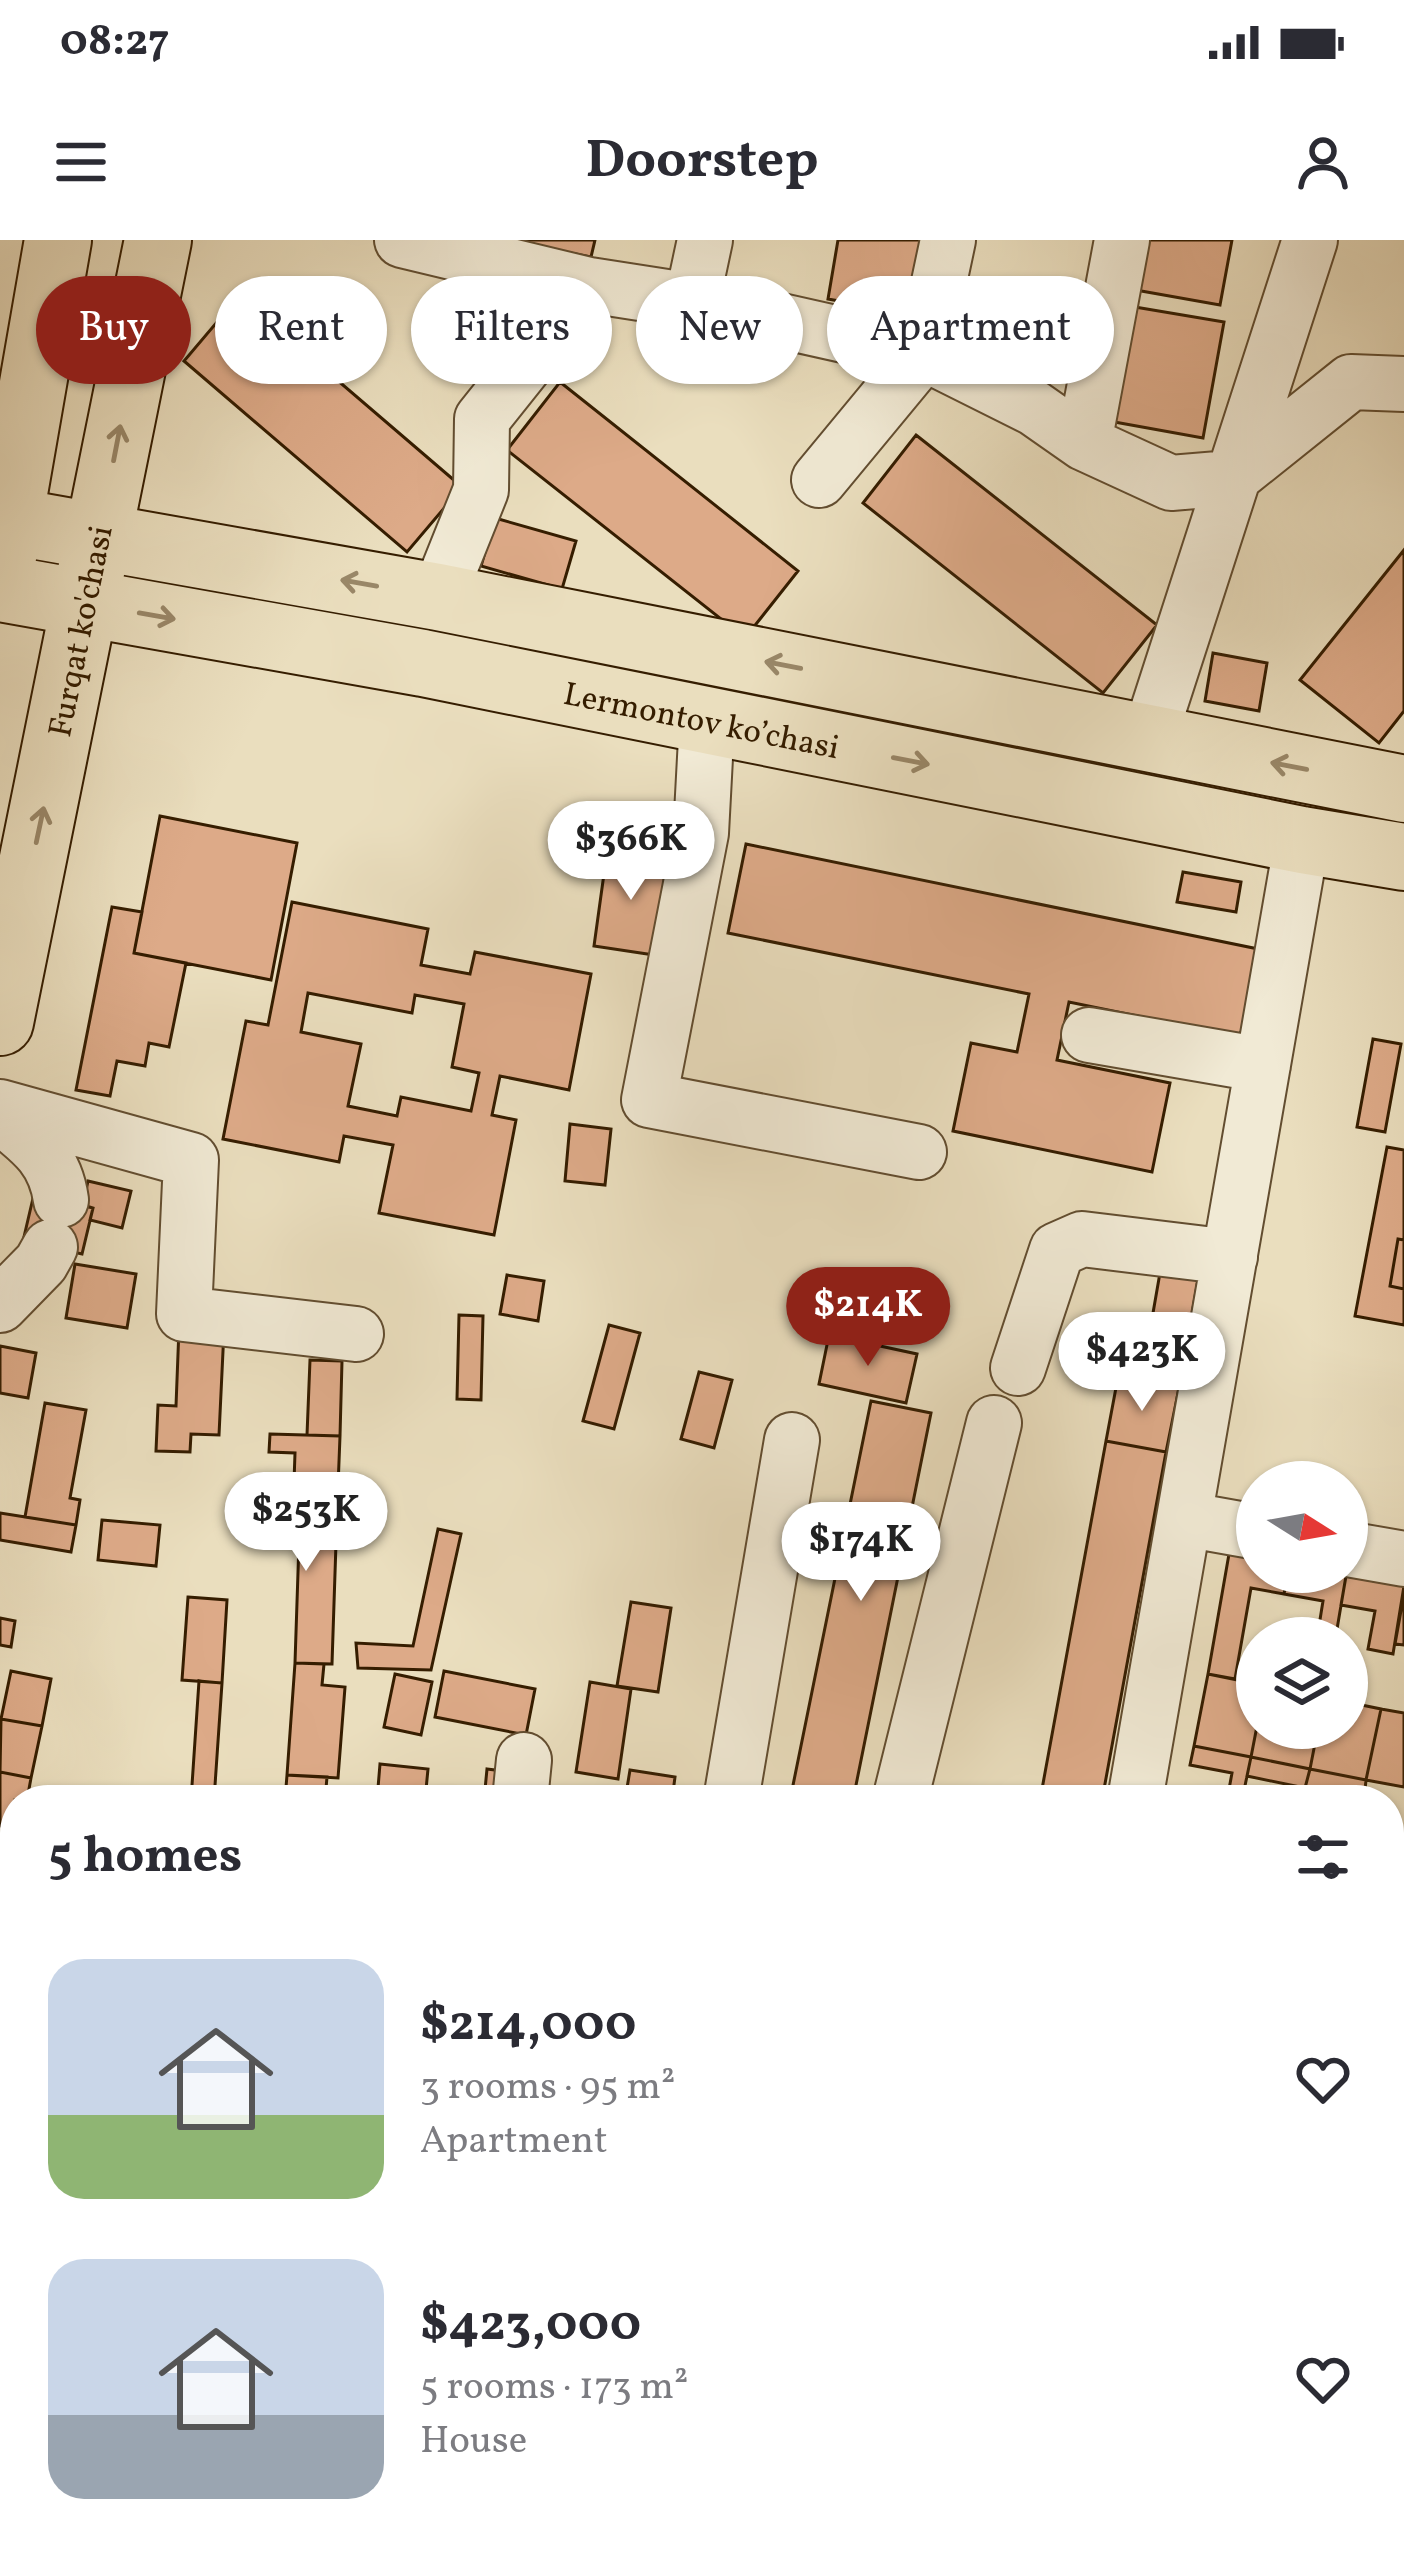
<!DOCTYPE html>
<meta charset="utf-8">
<style>
:root{--surface:#fff;--page:#f2f2f3;--text:#2b2b33;--muted:#7c7c81;--accent:#8f2418}
body{margin:0;font-family:Vollkorn,serif;background:var(--page);color:var(--text);height:100vh;display:flex;flex-direction:column;font-size:45px;white-space:nowrap}
*{box-sizing:border-box;margin:0}
p{font-size:39px;color:var(--muted)}
.icon{flex:none;width:66px;height:66px;fill:none;stroke:currentColor;stroke-width:2;stroke-linecap:round;stroke-linejoin:round}
.map{position:relative;flex:1;overflow:hidden}
.side{position:absolute;left:0px;top:1545px;width:1404px;height:768px;display:flex;flex-direction:column;background:var(--surface);border-radius:48px 48px 0 0;box-shadow:0 3px 9px #0004}
.side>*{flex:none}
.guide{position:absolute;left:36px;top:36px;width:1332px;height:108px;display:flex;gap:24px}
.needle{width:78px;rotate:101deg}
.fabs{position:absolute;left:1236px;top:1221px;display:grid;gap:24px}
.fabs a{display:grid;place-items:center;width:132px;height:132px;border-radius:50%;background:var(--surface);box-shadow:0 3px 9px #0004;font-size:60px}
.price{position:absolute;translate:-50% -102px;padding:0 27px;border-radius:42px;background:#fff;color:#222;font-size:39px;line-height:78px;filter:drop-shadow(0 3px 6px #0008)}
.price::after{content:'';position:absolute;left:50%;top:72px;width:36px;height:27px;margin-left:-18px;background:inherit;clip-path:polygon(0 0,100% 0,50% 100%)}
.price.active{background:var(--accent);color:#fff}
ul{padding:0;list-style:none}
li{display:flex;align-items:center;gap:36px;height:300px;padding:0 48px}
li span{display:grid;place-items:center;flex:none;width:336px;height:240px;border-radius:36px;color:#555}
li>.icon{margin-inline-start:auto}
span .icon{width:144px;height:144px;fill:#fffc;stroke-width:1}
li b{font-size:51px}
h2{display:flex;justify-content:space-between;align-items:center;height:144px;padding:0 48px;font-size:51px}
.pill{padding:0 42px;border-radius:54px;background:var(--surface);box-shadow:0 3px 9px #0004;font-size:42px;line-height:108px}
.pill.active{background:var(--accent);color:#fff}
.status{display:flex;justify-content:space-between;align-items:center;height:84px;padding:0 60px;background:var(--surface);direction:ltr}
.status svg{height:33px;fill:currentColor}
header{display:flex;justify-content:space-between;align-items:center;height:156px;padding:0 48px;background:var(--surface);font-size:54px;font-weight:700}
.map>svg:first-child{display:block}
.green{fill:#b1c296;stroke:#73704b;stroke-width:3}
.building{fill:#da8;stroke:#351d00;stroke-width:3;fill-rule:evenodd}
.lines{fill:none;stroke-linecap:round;stroke-linejoin:round}
.minor-casing{stroke:#624d30;stroke-width:58}
.major-casing{stroke:#351d00;stroke-width:70}
.minor{stroke:#f1ead5;stroke-width:54}
.major{stroke:#eadebe;stroke-width:66}
.oneway{stroke:#998768}
.labels{text-anchor:middle;stroke-width:9;stroke-linejoin:round;paint-order:stroke}
.street-label{font-size:33px;fill:#351d00;stroke:#f1ead5}
</style>
<div class="status"><b>08:27</b><svg viewBox="0 0 49 12"><path d="M0 12V9h3v3zM5 12V6h3v6zM10 12V3h3v9zM15 12V0h3v12zM26 1h20v11H26zM47 4h2v5h-2z"/></svg></div>
<header><svg class="icon" aria-label="menu" viewBox="0 0 24 24"><path d="M4 6h16M4 12h16M4 18h16"/></svg>Doorstep<svg class="icon" aria-label="person" viewBox="0 0 24 24"><circle cx="12" cy="8" r="4"/><path d="M4 21q1-7 8-7t8 7"/></svg></header>
<div class="map">
<svg width="1404" height="2313" viewBox="0 0 1404 2313">
<rect width="100%" height="100%" fill="#eadebe"/>
<filter id="stains"><feTurbulence type="fractalNoise" baseFrequency=".00167" numOctaves="4"/><feColorMatrix values="0 0 0 0 .2 0 0 0 0 .09 0 0 0 0 .02 0 0 0 .5 -.17"/></filter>
<radialGradient id="worn" r=".72"><stop offset=".6" stop-color="#630" stop-opacity="0"/><stop offset="1" stop-color="#630" stop-opacity=".3"/></radialGradient>
<!-- green -->
<path class="green" d="M0,2034L15,2037V2298H368L363,2313H0Z"/>
<!-- building -->
<path class="building" d="M504,0H595L591,17Z
M838,0H924L911,74L828,59Z
M1139,0H1232L1220,65L1130,49Z
M239,56L462,247L407,312L184,121Z
M1129,66L1224,82L1203,198L1109,181Z
M560,142L798,331L745,398L507,210Z
M916,195L1157,385L1103,453L863,263Z
M495,278L576,301L562,349L481,326Z
M1404,310V471L1379,503L1300,440Z
M1213,413L1267,423L1259,471L1205,461Z
M160,576L297,603L271,740L134,713Z
M746,604L1263,710L1245,798L1069,762L1057,820L1170,843L1152,932L953,891L971,803L1017,812L1029,754L728,693Z
M607,612L667,620L654,715L594,706Z
M1183,632L1241,642L1236,672L1177,662Z
M292,662L428,689L421,725L470,734L475,712L591,734L569,850L500,836L492,875L516,880L494,995L379,973L393,905L344,896L339,922L223,899L246,781L268,785ZM308,753L412,773L415,755L464,764L452,827L479,833L471,871L401,857L397,876L348,866L361,804L301,792Z
M112,667L142,672L134,713L186,723L169,807L149,803L145,826L117,821L110,856L76,850Z
M1373,799L1401,804L1385,892L1357,887Z
M570,884L611,889L605,945L565,941Z
M1387,907L1404,910V1000L1398,999L1390,1046L1404,1049V1085L1355,1076Z
M88,941L131,951L122,988L90,980L93,968L83,965Z
M34,954L93,968L82,1014L23,1001Z
M1398,999L1404,1000V1049L1390,1046Z
M75,1024L136,1034L127,1088L66,1078Z
M1161,1027L1199,1034L1179,1148L1141,1142Z
M507,1035L544,1041L538,1081L500,1074Z
M459,1075L483,1076L481,1160L457,1159Z
M609,1085L640,1093L614,1189L583,1181Z
M179,1088L224,1090L219,1195L191,1194L190,1212L156,1211L158,1165L176,1166Z
M829,1095L917,1114L906,1163L819,1144Z
M0,1106L36,1113L28,1158L0,1153Z
M310,1120L342,1121L340,1196L307,1195Z
M699,1132L732,1140L714,1208L681,1199Z
M1118,1137L1179,1148L1166,1212L1106,1201Z
M871,1161L931,1173L853,1560H790Z
M45,1163L86,1170L70,1258L80,1260L76,1285L25,1277Z
M270,1194L340,1196L337,1273L267,1271L268,1241L294,1242L295,1213L269,1212Z
M1106,1201L1166,1212L1102,1560H1040Z
M247,1270L337,1273L332,1424L295,1423L299,1302L246,1301Z
M0,1273L76,1285L71,1312L0,1300Z
M102,1280L160,1285L156,1326L98,1320Z
M438,1289L461,1294L431,1430L358,1428L356,1403L413,1406Z
M1229,1314L1257,1319V1332H1288L1284,1354L1251,1348L1235,1439L1208,1434Z
M1288,1332H1325L1346,1336L1336,1395L1318,1392L1323,1361L1284,1354Z
M1346,1336L1404,1346L1393,1414L1368,1409L1375,1371L1341,1365Z
M1404,1354V1405L1395,1404Z
M188,1357L227,1360L222,1443L182,1440Z
M631,1362L671,1368L658,1452L617,1446Z
M0,1378L15,1381L11,1407L0,1405Z
M295,1423L324,1424L322,1445L345,1447L338,1538L287,1535Z
M11,1431L51,1439L42,1486L1,1479Z
M444,1431L535,1449L526,1495L435,1477Z
M395,1434L432,1442L421,1495L384,1487Z
M1208,1434L1257,1444V1486L1251,1517L1194,1506Z
M199,1441L222,1443L214,1560H191Z
M590,1442L631,1449L618,1539L576,1532Z
M1347,1462L1381,1469L1366,1540L1310,1529L1318,1488H1347Z
M1381,1469L1404,1473V1547L1366,1540Z
M1,1479L42,1486L31,1538L0,1532Z
M1257,1486L1318,1488L1310,1529L1251,1517Z
M1194,1506L1251,1517L1242,1560H1227L1232,1533L1190,1525Z
M1251,1517L1310,1529L1305,1548L1247,1536Z
M380,1524L428,1529L425,1560H377Z
M487,1529L511,1532L508,1560H484Z
M1310,1529L1366,1540L1364,1560H1342L1343,1556L1305,1548Z
M630,1530L675,1537L672,1560H625Z
M0,1532L31,1538L27,1560H15V1589L0,1586Z
M287,1535L327,1537L325,1560H285Z
M1389,1632L1404,1633V1669L1389,1667Z
M0,1658L15,1662V1831L0,1827Z
M1393,1740H1404V1792L1389,1791Z
M0,1827L15,1831V1877L7,1906L0,1904Z
M1396,1837H1404V1943L1396,1942Z
M15,1908V1994L0,1990V1966Z
M1389,2214L1404,2218V2313H1346L1349,2298H1389Z
M1264,2298H1322L1319,2311Z"/>
<g class="lines">
<defs>
<path id="minor" d="M402,0L589,45L692,61L705,0
M948,0L924,113L1034,168L1084,203L1171,243L1231,238L1351,142L1404,144
M692,61L924,113L819,240
M1084,203L1122,0
M438,357L481,250L482,179L589,45
M707,480L701,593L649,860L919,912
M1149,498L1310,0
M1089,795L1263,825
M0,867L191,920L184,1074L356,1094
M0,876C31,901 55,917 61,960
M0,1065L41,1023L50,1007
M1018,1128L1057,1010L1082,999L1230,1017
M1184,1279L1257,1292
M1347,1309L1404,1319
M520,1560L524,1520
M731,1560L792,1200
M900,1560L994,1183
M1135,1560L1302,600
M0,1623L15,1627
M1389,1694L1404,1695
M1046,2298L1117,2313"/>
<g id="major">
<path d="M9,281L438,357L1404,549"/>
<path d="M2,322L58,0"/>
<path id="s1" d="M0,348L423,423L1302,600L1404,617"/>
<path id="s2" d="M0,782L158,0"/>
</g>
</defs>
<!-- minor casing -->
<use href="#minor" class="minor-casing"/>
<!-- major casing -->
<use href="#major" class="major-casing"/>
<!-- minor -->
<use href="#minor" class="minor"/>
<!-- major -->
<use href="#major" class="major"/>
</g>
<!-- one-way arrows -->
<defs><path id="oneway-shaft" d="M-6 0H5M1.5-3L5.5 0L1.5 3" fill="none" stroke-width="1.6" stroke-linecap="round" stroke-linejoin="round" transform="scale(3)"/></defs>
<g class="oneway">
<use href="#oneway-shaft" transform="translate(117 203) rotate(-79)"/>
<use href="#oneway-shaft" transform="translate(359 343) rotate(-170)"/>
<use href="#oneway-shaft" transform="translate(157 376) rotate(10)"/>
<use href="#oneway-shaft" transform="translate(783 425) rotate(-169)"/>
<use href="#oneway-shaft" transform="translate(911 521) rotate(11)"/>
<use href="#oneway-shaft" transform="translate(1289 526) rotate(-169)"/>
<use href="#oneway-shaft" transform="translate(40 585) rotate(-78)"/>
</g>
<g class="labels">
<!-- street labels -->
<g class="street-label">
<text dy="12" stroke="none"><textPath href="#s2" startOffset="399">Furqat ko'chasi</textPath></text>
<text dy="12" stroke="none"><textPath href="#s1" startOffset="714">Lermontov ko’chasi</textPath></text>
</g>
</g>
<rect width="100%" height="100%" filter="url(#stains)"/>
<rect width="100%" height="100%" fill="url(#worn)"/>
</svg>
<div class="fabs">
<a><svg class="needle" viewBox="-14 -14 28 28"><path d="M0-13l5 13h-10z" fill="#e53935"/><path d="M0 13l5-13h-10z" fill="#7c7c81"/></svg></a>
<a><svg class="icon" aria-label="layers" viewBox="0 0 24 24"><path d="M12 4l9 5-9 5-9-5zM3 14l9 5 9-5"/></svg></a>
</div>
<b class="price" style="left:631px;top:663px">$366K</b>
<b class="price active" style="left:868px;top:1129px">$214K</b>
<b class="price" style="left:1142px;top:1174px">$423K</b>
<b class="price" style="left:306px;top:1334px">$253K</b>
<b class="price" style="left:861px;top:1364px">$174K</b>
<div class="guide">
<a class="pill active">Buy</a>
<a class="pill">Rent</a>
<a class="pill">Filters</a>
<a class="pill">New</a>
<a class="pill">Apartment</a>
</div>
<section class="side">
<h2>5 homes<svg class="icon" aria-label="filters" viewBox="0 0 24 24"><path d="M4 7h16M4 17h16"/><circle cx="9" cy="7" r="2"/><circle cx="15" cy="17" r="2"/></svg></h2>
<ul>
<li><span style="background:linear-gradient(#c9d6e8 65%,#8fb573 0)"><svg class="icon" aria-label="home" viewBox="0 0 24 24"><path d="M3 11l9-7 9 7M6 9v11h12V9"/></svg></span><div><b>$214,000</b><p>3 rooms · 95 m²</p><p>Apartment</p></div><svg class="icon" aria-label="heart" viewBox="0 0 24 24"><path d="M12 20l-8-8c-3-5 5-10 8-4 3-6 11-1 8 4z"/></svg></li>
<li><span style="background:linear-gradient(#c9d6e8 65%,#9aa5b1 0)"><svg class="icon" aria-label="home" viewBox="0 0 24 24"><path d="M3 11l9-7 9 7M6 9v11h12V9"/></svg></span><div><b>$423,000</b><p>5 rooms · 173 m²</p><p>House</p></div><svg class="icon" aria-label="heart" viewBox="0 0 24 24"><path d="M12 20l-8-8c-3-5 5-10 8-4 3-6 11-1 8 4z"/></svg></li>
</ul>
</section>
</div>
